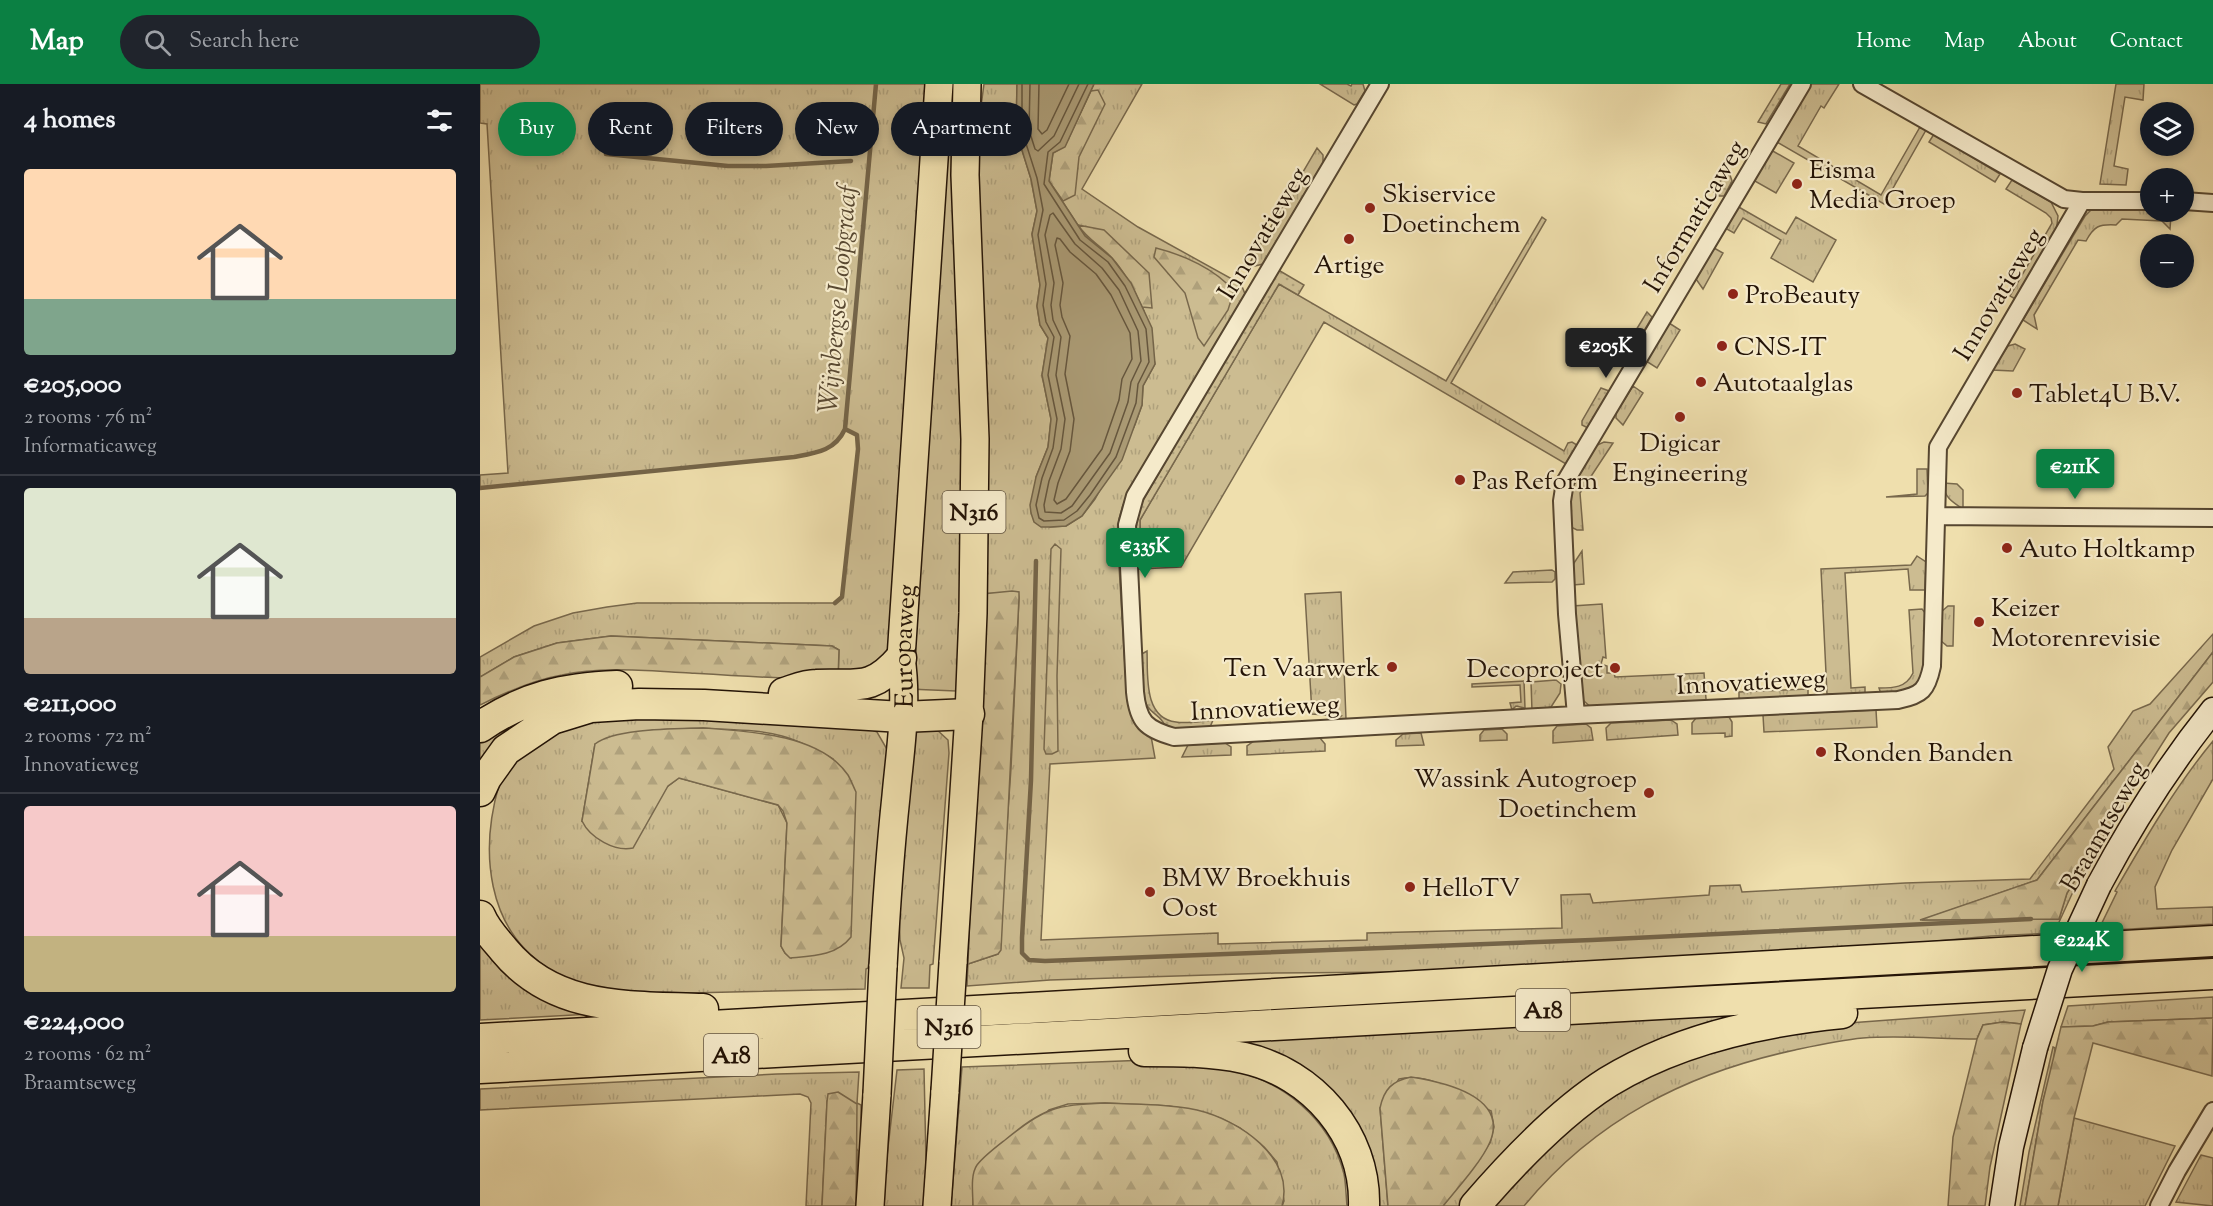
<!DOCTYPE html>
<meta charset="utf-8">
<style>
:root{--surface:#171b24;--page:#20242c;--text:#f1f3f6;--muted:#9ea1a6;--line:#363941;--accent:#0b8043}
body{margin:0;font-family:"Sorts Mill Goudy",serif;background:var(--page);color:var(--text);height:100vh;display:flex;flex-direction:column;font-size:22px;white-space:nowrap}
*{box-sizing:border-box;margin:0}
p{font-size:20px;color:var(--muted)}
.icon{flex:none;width:33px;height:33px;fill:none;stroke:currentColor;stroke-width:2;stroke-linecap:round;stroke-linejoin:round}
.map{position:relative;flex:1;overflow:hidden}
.details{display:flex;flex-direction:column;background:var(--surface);width:480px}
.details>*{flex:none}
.banner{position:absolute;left:18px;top:18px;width:570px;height:54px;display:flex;gap:12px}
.controls{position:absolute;left:1660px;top:18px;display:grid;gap:12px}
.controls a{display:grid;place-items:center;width:54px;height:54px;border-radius:50%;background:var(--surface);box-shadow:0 3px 9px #0003;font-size:30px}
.price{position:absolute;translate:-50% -51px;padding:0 14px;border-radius:6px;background:var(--accent);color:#fff;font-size:20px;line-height:39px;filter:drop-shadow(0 2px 3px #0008)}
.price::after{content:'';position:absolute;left:50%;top:36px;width:18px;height:14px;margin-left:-9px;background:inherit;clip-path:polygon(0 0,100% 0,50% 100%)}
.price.selected{background:#222;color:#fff}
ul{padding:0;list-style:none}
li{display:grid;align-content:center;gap:12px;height:318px;padding:0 24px}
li+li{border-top:2px solid var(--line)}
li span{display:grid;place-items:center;height:186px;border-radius:6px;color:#555}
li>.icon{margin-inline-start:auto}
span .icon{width:108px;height:108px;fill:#fffc;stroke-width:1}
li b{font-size:26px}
h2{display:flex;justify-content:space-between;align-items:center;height:72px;padding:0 24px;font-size:26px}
.chip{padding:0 21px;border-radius:27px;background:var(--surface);box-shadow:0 3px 9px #0003;font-size:21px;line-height:54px}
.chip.selected{background:var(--accent);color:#fff}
header{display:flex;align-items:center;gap:36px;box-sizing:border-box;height:84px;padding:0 30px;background:var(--accent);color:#fff}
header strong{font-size:28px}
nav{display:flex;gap:33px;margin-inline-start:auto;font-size:21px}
.search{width:420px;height:54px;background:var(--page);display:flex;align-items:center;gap:15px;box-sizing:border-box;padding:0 21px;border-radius:33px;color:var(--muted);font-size:22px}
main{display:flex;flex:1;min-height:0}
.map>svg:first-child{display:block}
.grass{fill:url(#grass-tufts);stroke:#78684c;stroke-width:1.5;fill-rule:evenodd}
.forest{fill:url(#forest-firs);stroke:#78684c;stroke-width:1.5}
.garden{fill:url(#garden-dots);stroke:#78684c;stroke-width:1.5}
.water{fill:#aa9a74;stroke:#746448;stroke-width:1.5}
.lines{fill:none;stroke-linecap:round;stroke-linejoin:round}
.shore{stroke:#66563d;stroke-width:1.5}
.stream{stroke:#746448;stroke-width:4.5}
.street-casing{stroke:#564630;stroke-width:20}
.secondary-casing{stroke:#231306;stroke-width:27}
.primary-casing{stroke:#231306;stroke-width:30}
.highway-casing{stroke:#231306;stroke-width:33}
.street{stroke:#f5eaca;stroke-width:16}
.secondary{stroke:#f5eaca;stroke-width:24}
.primary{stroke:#efdfad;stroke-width:27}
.highway{stroke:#efdfad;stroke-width:30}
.secondary-bridge-casing{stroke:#231306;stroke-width:27;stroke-linecap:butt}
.primary-bridge-casing{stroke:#231306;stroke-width:30;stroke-linecap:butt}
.secondary-bridge{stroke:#f5eaca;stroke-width:24}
.primary-bridge{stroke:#efdfad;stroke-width:27}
.poi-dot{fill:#8f2418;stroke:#f5eaca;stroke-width:2}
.labels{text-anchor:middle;stroke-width:4.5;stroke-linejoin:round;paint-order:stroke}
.shield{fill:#f5eaca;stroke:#625441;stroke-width:1.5}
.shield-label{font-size:24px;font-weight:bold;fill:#231306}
.poi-label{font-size:26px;fill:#231306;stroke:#f5eaca;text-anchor:start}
.street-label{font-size:26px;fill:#231306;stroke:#f5eaca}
.water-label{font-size:27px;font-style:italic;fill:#594932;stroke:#f5eaca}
</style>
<header>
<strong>Map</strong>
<div class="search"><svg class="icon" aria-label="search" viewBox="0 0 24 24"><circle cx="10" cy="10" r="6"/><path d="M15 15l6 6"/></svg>Search here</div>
<nav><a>Home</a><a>Map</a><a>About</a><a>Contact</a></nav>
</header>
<main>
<section class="details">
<h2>4 homes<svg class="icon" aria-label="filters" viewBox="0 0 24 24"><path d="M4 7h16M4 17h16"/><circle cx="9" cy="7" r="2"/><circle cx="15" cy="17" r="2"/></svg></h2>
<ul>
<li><span style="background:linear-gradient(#ffd9b3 70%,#7fa58c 0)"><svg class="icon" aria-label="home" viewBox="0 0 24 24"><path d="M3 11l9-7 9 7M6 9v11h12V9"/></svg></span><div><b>€205,000</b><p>2 rooms · 76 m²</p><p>Informaticaweg</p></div></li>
<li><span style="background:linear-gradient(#dfe7d0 70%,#b9a48a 0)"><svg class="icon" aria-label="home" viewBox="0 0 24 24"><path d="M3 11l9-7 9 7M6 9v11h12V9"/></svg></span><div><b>€211,000</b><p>2 rooms · 72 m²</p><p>Innovatieweg</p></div></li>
<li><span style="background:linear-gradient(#f6c9c9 70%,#c2b280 0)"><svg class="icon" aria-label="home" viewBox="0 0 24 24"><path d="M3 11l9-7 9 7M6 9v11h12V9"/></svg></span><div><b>€224,000</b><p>2 rooms · 62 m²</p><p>Braamtseweg</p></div></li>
</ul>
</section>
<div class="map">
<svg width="1733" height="1122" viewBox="0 0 1733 1122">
<defs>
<pattern id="grass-tufts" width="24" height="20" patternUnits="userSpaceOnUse" patternTransform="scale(1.5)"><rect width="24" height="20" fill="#ccbc91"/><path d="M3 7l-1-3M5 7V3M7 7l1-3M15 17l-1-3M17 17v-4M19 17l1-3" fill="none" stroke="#afa17c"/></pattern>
<pattern id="forest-firs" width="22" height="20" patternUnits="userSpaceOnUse" patternTransform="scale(1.5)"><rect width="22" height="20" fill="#ccbc91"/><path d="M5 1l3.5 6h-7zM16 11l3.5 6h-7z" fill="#afa17c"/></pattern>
<pattern id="garden-dots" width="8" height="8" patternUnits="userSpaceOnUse" patternTransform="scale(1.5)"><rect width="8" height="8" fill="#ccbc91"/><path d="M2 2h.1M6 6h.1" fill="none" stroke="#afa17c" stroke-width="1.8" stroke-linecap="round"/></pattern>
</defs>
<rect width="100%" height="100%" fill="#efdfad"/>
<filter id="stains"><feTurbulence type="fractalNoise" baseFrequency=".00333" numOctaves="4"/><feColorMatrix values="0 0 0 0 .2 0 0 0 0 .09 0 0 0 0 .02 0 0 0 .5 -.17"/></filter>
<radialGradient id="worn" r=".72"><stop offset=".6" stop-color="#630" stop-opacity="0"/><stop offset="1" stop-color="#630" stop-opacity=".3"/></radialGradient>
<!-- grass -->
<path class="grass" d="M0,0H448L414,552L404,578L358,596L359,566L352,562L131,552L77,559L34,573L0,593V573L54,542L93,529L127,523L157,519H355L362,513L378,365L376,351L366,345C353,368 338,368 314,373L0,404V391L28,389L7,40L0,39Z
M472,0L486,427L476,607L428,605Z
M504,0H537L536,47L551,95L557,127L552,150L560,201L557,222L560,241L568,254L562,291L571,335L568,363L556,393L570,443L586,442L602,432L615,415L654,343L662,321L663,302L675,280L664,227L651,199L632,174L605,152L569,97L573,69L585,62L614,0H662L602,105L658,143L761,200L765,210L643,421L639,435L638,465L647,616L650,628L657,639L671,652L675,674L570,680L561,856L738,849V860L887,856V849L1082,844L1081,811L1110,810L1113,819L1229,811L1230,802L1260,801L1262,808L1425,799L1550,795L1634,685L1628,663L1653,627L1670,620L1733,550V568L1557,796L1442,836L1579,835L1587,809L1630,741L1592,810L1574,849L1511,852L1381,864L929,888L795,889L570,896L487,902L488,880L518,870L531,684L539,514L538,508L502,510L494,75Z
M840,0H867L871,2L872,0H883L885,7L877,20L874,21Z
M1329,0H1359L1344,24L1341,22L1318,62L1401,111L1440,43L1446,46L1404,120L1295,57Z
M1636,0H1664L1663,16L1645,13L1634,82L1648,85L1646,101L1620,100Z
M1454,50L1520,90L1515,98L1449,58Z
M837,64L843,71V79L783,180L775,182L769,180Z
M1291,66L1314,79L1296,109L1273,96Z
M1532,96L1571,118L1578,132L1576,149L1537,216L1530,212L1572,139L1571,134L1566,129L1526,105Z
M1257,122L1306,150L1316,133L1356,156L1333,198L1291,174L1301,156L1263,134L1254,149L1245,144Z
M1620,123L1671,125V128H1689L1691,131L1690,145L1682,137L1642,135L1636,141C1619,140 1614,142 1606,157L1598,156L1554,231L1557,245L1543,236L1605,132L1611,126Z
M1062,133L1066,136L971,299L1084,367L1088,359L1092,358L1097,361L1086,380L844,238L701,483L660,485V436L799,200L966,297Z
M1234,164L1243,169L1223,205L1216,195Z
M1189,239L1200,246L1177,284L1166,277Z
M1535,260L1545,265L1533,287L1512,286L1528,262Z
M1153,302L1163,309L1143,341L1136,334V329Z
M1124,358L1133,359L1100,409L1103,446H1097L1091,443L1090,438L1089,405L1115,362Z
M1437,385H1447L1448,409L1445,412L1406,413L1437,410Z
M1463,399L1477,400L1483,406V425C1472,418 1464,413 1463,399Z
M1102,467L1104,500L1093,501L1092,482Z
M1437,472L1446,478L1445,506H1430L1428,485L1365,489L1371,604L1385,603V610H1347L1341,485L1431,481Z
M1072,486L1075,488V495L1072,498L1025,499L1033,488Z
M861,508L866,635L854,637L861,632L832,630L825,510Z
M1122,520L1126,574L1123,573L1121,580L1127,582V589H1134L1135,593L1224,589L1226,615L1225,618L1113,625L1104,617L1100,610L1092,522Z
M1468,522H1474L1473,562H1467L1460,556L1461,528Z
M1442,525L1446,530C1445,548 1449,599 1430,607C1422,610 1409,609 1401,610L1399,604C1413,604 1426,604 1433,589L1429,526Z
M1076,596L1081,600L1080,609L1071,623L1052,627L1051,598Z
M1044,597L1045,624L1036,622L1032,626L1030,619L1041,618L1040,601L992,603V600Z
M1328,605V611L1325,614L1265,617L1259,614V608Z
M82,614L0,691V649Z
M1396,626L1397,643L1284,648L1283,631Z
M140,631L390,645L397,648L408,667L392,859L388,884L386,885L385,905L166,910C133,907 97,904 69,885C6,845 0,767 19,701C26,688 38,671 51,662C58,657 67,654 75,649C84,645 94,637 103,634C114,631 128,632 140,631ZM223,644C249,646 277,645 302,652C320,657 337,666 353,675L311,874L305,869L301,862L307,739L298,721L199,694L188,702L102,737L115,660L173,646Z
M1249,633L1252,638V652L1245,653V649L1212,650V639L1216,634Z
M1191,636L1197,640L1198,651L1127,656L1126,644L1131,639Z
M1106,640L1111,644L1113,656L1073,659V647L1077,642Z
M455,644L468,656L469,669L453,880L450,881L449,904H421L424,874L420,856L419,828L433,645Z
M1022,645L1027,650V656L1000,657V651L1004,646Z
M941,649L944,661L916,662V656L923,650Z
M840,654L845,660V667L767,671V662L774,657Z
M1733,657V695L1692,766L1675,803L1677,825L1733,823V840L1618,847L1637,808L1635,807C1665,755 1695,703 1733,657Z
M745,659L751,663V671L702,673L708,661Z
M0,845L132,929L0,936Z
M1733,913V934L1628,938L1613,942L1581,943L1588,922Z
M1545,926L1541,940L1523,938L1503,941L1497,955C1459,955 1420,951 1383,954C1360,956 1338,961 1315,966C1207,989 1115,1036 1044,1122H1009L1111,1023L1154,998L1229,964L1355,940Z
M1287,928L1253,936L1004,1094L980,1122H963L1010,1059L1014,1043L1011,1027C983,1012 952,988 919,995L900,1024L908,1122H889L878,1058L740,959Z
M1573,963L1575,964L1573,982L1563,1017L1545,1122H1540L1549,1068Z
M668,976C694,979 721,980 747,985C802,996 850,1034 864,1090C866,1100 866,1112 867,1122H802L804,1117L797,1078L784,1063L760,1044L740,1034L718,1027L689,1022L625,1019L588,1020L569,1026L493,1096V1122H471L482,983Z
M444,985L447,1122H404L406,1081L417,986Z
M379,988L377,1019L381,1021L382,1122H376L378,1067L347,1018L342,1122H326L331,1019L328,1013L320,1010L0,1026V1005L297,990Z
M1594,1034L1695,1062L1665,1122H1578Z
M1721,1071L1733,1074V1122L1696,1118Z"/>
<!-- forest -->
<path class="forest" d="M618,6L625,20L599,73L595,111L583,117L569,97L573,69L585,62L611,7Z
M598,141L624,146L669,189L672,224L662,223C654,206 645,188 632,174C621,162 607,155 598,141Z
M676,164C704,171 735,185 754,207L748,226L724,262L718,254L705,209L674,173Z
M575,460L581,465L577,592L578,667L572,670H566L564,665L571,465Z
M532,507L539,508V514L521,866L518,870L488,880L502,510Z
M131,552L352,562L359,566L358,596C309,595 260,592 210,589C168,587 123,582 82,591C53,596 26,608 0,621V593L34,573L77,559Z
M1733,568V598L1689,649L1587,809L1579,835L1440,836L1557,796Z
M223,644C268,647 340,650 368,691C371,696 373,702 376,708L371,853C356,872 333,872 310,874L305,869L301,862L307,739L303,727L298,721L199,694L188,702L153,764C135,768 110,754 102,737L115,660C135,644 197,645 223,644Z
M1733,934L1732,992L1613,959L1594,1034L1578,1122H1545L1563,1017L1581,943L1613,942L1628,938Z
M1523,938L1541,940L1510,1083L1505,1122H1468L1473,1053L1497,955L1503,941Z
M931,993C963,998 1029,1012 1010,1058C1002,1077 977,1105 963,1122H908L900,1024C904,1005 912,997 931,993Z
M358,1008L377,1020L376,1122H342L347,1018L348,1010Z
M625,1019C656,1020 687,1020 717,1026C759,1036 815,1073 802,1122H493C493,1110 490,1091 497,1081C504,1072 516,1063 525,1056C564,1024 575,1021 625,1019Z"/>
<!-- garden -->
<path class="garden" d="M1301,0H1310L1286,40L1278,38Z
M1245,89L1250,91L1252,97L1244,112H1239L1234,108Z
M800,187L824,201L818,211L799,200L660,436V485L656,484L654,448L657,427L795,188Z
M1167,228L1172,233L1157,259L1150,256Z
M1121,304L1129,307L1108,344L1102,341V337Z
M667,567C668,590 663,634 696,638C707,640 721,637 733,636L730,643L703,645L692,644L684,640C681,633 673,630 668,623C658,609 661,587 660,571Z"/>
<!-- water -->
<path class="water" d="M537,0H614L585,63L573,69L569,97L605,152L632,174L651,199L672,244L675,280L663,302L662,321L642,376L602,432L586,442L570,443H561L554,438L551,429L550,421L556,393L568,363L571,335L562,291L568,254L560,241L557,222L560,201L552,150L557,127L551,95L536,47Z"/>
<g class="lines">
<!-- shore -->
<path class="shore" d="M542,0V47L557,94L563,126L558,151L566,200L563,221L566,238L574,253L568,291L577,335L573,364L562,394L556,421L559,434L564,437L584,436L597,427L610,411L636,373L656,319L658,300L669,278L666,245L645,202L628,178L600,156L564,100L568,68L580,58L608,0
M550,0L549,46L555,65L558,67L574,52L599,0
M559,0L558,45L562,50L567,46L589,0
M573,129L595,160L622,184L639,206L658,247L661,277L651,298L648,318L630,369L592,422L581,429L565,428L564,421L569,397L581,365L585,335L576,291L581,253L573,236L571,221L574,199L565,151L570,131Z
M577,154L580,155L590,168L616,190L631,211L650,249L652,275L642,295L639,316L622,365L586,415L577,420L574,416L578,399L590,367L594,335L585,290L590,252L582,233L580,221L583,199L575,161Z"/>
<!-- stream -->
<path class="stream" d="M126,70L248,82H286L371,77
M0,404L314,373C336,369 355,367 365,345L396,0
M556,477L551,696L542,854V869L549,876L565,877L1112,856L1551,835
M355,519L362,513L378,365L377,351L365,345"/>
<defs>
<path id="street" d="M900,0L655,412L647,441L655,608C658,638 666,645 694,653L1096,631L1418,616C1442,611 1447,606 1452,582L1458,363L1602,117
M1382,0L1584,115L1602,117H1671
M1704,117L1733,119
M1457,432L1733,434
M1096,631L1087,530L1082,417L1085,398L1322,0
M1679,1122L1697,1087L1733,1027"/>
<path id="secondary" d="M1619,801C1652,739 1689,681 1733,626
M1522,1122L1531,1063L1555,964"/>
<g id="primary">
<path d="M473,879L489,630L493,529L495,355L485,91L487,0"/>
<path id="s1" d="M403,883C406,826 410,769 416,712C420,667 428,619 421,574L459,0"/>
<path d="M390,1122L397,1010"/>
<path d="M457,1122L465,1007"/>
</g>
<path id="highway" d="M304,609C314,606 325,601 336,601C376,599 391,609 421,574
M0,643C44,613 84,604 137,602
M0,707L6,694L26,666L72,635L111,623L159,620L224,621L422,633L489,630
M0,832C5,845 15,855 24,866C75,928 150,922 223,925
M0,955L1733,857
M664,967C698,967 731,967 764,974C833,989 886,1051 884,1122
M0,984L1733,890
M995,1122C1032,1079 1079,1029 1128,998C1198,955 1281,937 1362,929"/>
</defs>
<!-- street casing -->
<use href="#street" class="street-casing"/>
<!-- secondary casing -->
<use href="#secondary" class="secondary-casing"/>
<!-- primary casing -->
<use href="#primary" class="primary-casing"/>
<!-- highway casing -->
<use href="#highway" class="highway-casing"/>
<!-- street -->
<use href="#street" class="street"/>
<!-- secondary -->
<use href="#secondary" class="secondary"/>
<!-- primary -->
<use href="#primary" class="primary"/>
<!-- highway -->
<use href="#highway" class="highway"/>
<defs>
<path id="secondary-bridge" d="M1555,964L1580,885L1619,801"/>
<path id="primary-bridge" d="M465,1007L473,879
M397,1010L403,883"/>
</defs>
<!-- secondary-bridge casing -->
<use href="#secondary-bridge" class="secondary-bridge-casing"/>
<!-- primary-bridge casing -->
<use href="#primary-bridge" class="primary-bridge-casing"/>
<!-- secondary-bridge -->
<use href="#secondary-bridge" class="secondary-bridge"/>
<!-- primary-bridge -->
<use href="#primary-bridge" class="primary-bridge"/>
</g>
<!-- markers -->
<g class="poi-dot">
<circle cx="1317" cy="100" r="6"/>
<circle cx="890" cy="124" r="6"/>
<circle cx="869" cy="155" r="6"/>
<circle cx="1253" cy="210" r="6"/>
<circle cx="1242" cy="262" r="6"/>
<circle cx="1221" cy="298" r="6"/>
<circle cx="1537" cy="309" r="6"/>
<circle cx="1200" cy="333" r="6"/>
<circle cx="980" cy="396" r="6"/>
<circle cx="1527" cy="464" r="6"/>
<circle cx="1499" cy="538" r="6"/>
<circle cx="912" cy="583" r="6"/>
<circle cx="1135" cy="584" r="6"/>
<circle cx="1341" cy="668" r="6"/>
<circle cx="1169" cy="709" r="6"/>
<circle cx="930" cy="803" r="6"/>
<circle cx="670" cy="808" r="6"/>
</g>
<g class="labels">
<!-- shield labels -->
<g class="shield">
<rect x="462.5" y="407" width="63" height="42" rx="4.5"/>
<rect x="1036" y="905" width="54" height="42" rx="4.5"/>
<rect x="437.5" y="922" width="63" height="42" rx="4.5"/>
<rect x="224" y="950" width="54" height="42" rx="4.5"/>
</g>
<g class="shield-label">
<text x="494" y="436">N316</text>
<text x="1063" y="934">A18</text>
<text x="469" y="951">N316</text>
<text x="251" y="979">A18</text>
</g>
<!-- poi labels -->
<g class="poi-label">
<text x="1329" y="94">Eisma<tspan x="1329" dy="30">Media Groep</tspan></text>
<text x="902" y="118">Skiservice<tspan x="902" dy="30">Doetinchem</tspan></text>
<text x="869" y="189" text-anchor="middle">Artige</text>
<text x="1265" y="219">ProBeauty</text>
<text x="1254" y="271">CNS-IT</text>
<text x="1233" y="307">Autotaalglas</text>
<text x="1549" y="318">Tablet4U B.V.</text>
<text x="1200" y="367" text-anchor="middle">Digicar<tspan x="1200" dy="30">Engineering</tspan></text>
<text x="992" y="405">Pas Reform</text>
<text x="1539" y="473">Auto Holtkamp</text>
<text x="1511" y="532">Keizer<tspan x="1511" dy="30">Motorenrevisie</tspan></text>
<text x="900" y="592" text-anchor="end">Ten Vaarwerk</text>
<text x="1123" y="593" text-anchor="end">Decoproject</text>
<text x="1353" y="677">Ronden Banden</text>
<text x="1157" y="703" text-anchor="end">Wassink Autogroep<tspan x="1157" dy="30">Doetinchem</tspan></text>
<text x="682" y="802">BMW Broekhuis<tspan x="682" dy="30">Oost</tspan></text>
<text x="942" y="812">HelloTV</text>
</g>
<!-- street labels -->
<g class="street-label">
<text transform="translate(1214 132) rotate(-59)" y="9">Informaticaweg</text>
<text transform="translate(782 149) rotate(-59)" y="9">Innovatieweg</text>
<text transform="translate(1518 210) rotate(-59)" y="9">Innovatieweg</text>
<text dy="9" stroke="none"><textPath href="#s1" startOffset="322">Europaweg</textPath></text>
<text transform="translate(1271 597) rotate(-3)" y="9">Innovatieweg</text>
<text transform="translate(785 623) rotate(-3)" y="9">Innovatieweg</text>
<text transform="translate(1623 742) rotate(-60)" y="9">Braamtseweg</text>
</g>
<!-- water labels -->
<g class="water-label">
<text transform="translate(357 215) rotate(-85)" y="9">Wijnbergse Loopgraaf</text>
</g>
</g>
<rect width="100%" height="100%" filter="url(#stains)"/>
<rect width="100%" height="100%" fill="url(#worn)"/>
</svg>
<div class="controls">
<a><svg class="icon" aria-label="layers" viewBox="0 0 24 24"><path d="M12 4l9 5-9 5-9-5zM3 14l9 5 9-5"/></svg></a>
<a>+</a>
<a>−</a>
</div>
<b class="price selected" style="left:1126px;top:295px">€205K</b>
<b class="price" style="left:1595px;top:416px">€211K</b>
<b class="price" style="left:665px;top:495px">€335K</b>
<b class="price" style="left:1602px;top:889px">€224K</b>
<div class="banner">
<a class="chip selected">Buy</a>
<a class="chip">Rent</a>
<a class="chip">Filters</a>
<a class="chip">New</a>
<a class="chip">Apartment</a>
</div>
</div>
</main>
